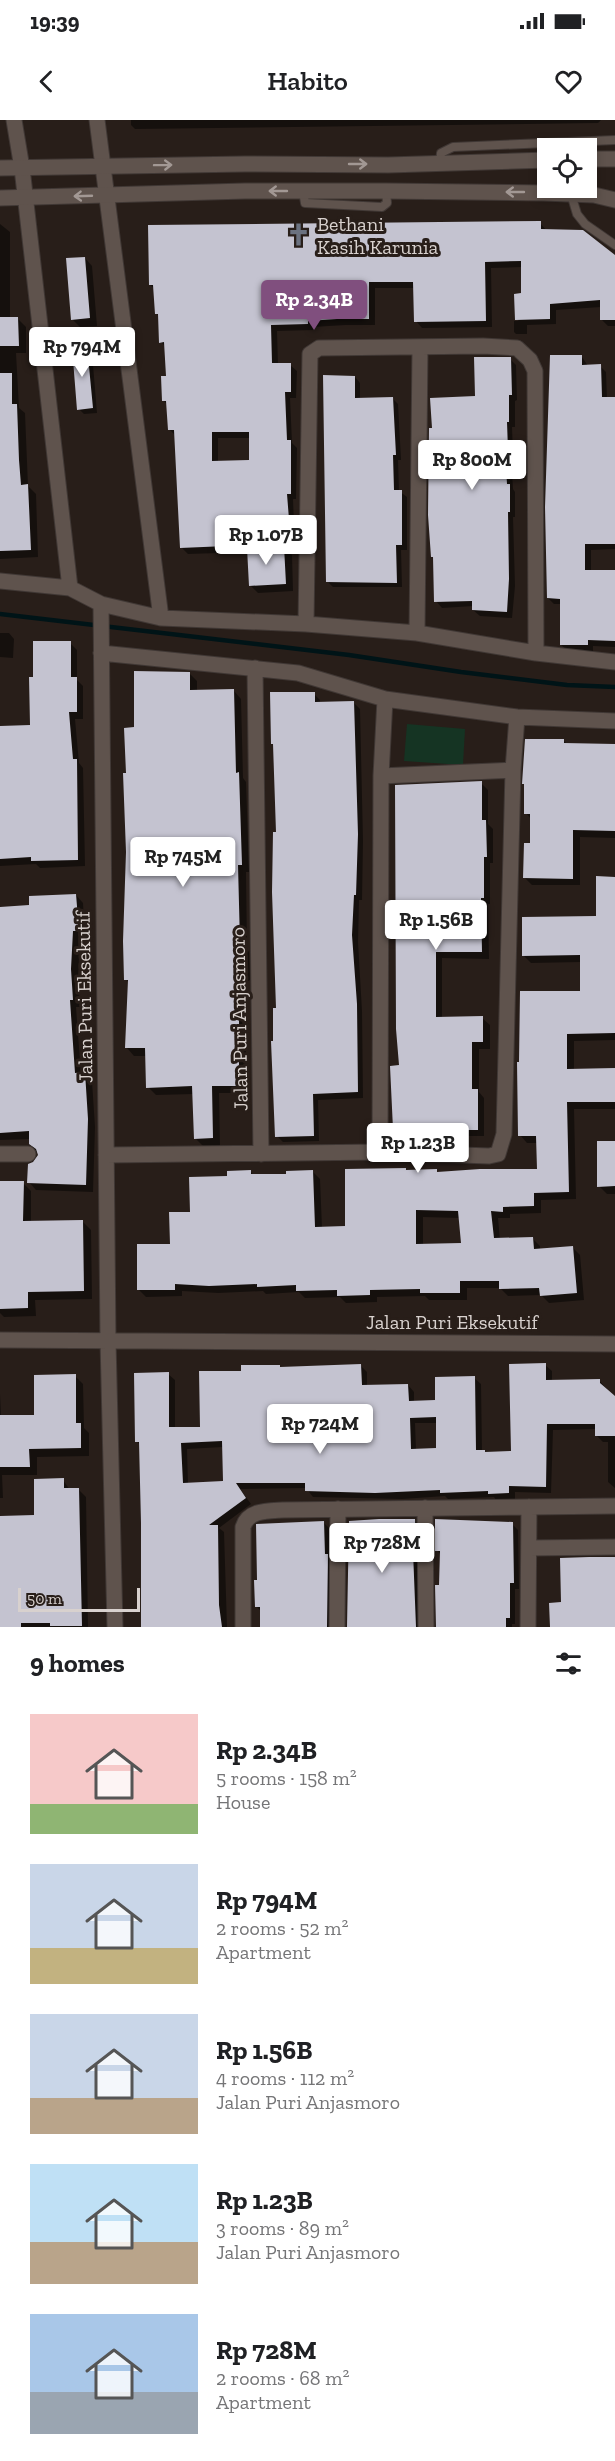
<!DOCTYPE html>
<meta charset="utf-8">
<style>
:root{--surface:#fff;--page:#f2f2f2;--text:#202124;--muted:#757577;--accent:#804f7e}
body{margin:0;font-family:"Zilla Slab",serif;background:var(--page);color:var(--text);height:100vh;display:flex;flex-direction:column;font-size:22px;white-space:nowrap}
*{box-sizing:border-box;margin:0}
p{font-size:20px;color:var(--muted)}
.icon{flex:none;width:33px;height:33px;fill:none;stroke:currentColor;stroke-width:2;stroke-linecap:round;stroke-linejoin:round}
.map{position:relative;height:1507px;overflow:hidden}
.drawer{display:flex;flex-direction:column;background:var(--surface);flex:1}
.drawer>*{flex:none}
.buttons{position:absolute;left:537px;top:18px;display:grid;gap:12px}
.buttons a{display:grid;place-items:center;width:60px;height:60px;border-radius:0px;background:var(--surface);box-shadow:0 3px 9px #0003;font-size:30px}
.scale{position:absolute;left:18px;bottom:15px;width:122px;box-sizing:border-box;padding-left:6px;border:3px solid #d8d1ce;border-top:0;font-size:16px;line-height:21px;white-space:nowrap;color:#d8d1ce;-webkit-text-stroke:4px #281e19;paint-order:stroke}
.price{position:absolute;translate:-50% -51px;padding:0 14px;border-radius:6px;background:#fff;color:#222;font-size:20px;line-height:39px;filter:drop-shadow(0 2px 3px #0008)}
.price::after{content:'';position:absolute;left:50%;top:36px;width:18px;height:14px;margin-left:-9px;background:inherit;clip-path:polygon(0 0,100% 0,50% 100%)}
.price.active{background:var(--accent);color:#fff}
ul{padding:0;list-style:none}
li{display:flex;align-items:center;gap:18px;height:150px;padding:0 30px}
li span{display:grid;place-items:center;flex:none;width:168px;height:120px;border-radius:0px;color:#555}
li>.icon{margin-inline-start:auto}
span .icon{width:72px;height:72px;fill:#fffc;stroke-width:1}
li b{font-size:26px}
h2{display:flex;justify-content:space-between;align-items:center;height:72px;padding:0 30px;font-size:26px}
.status{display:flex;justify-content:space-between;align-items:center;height:42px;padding:0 30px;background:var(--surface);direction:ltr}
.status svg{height:16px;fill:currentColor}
header{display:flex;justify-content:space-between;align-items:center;height:78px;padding:0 30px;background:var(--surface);font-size:27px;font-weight:600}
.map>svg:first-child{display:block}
.green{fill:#153423}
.shadow{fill:#0007;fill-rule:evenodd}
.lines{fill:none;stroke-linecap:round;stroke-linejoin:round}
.stream{stroke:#001417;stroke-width:4.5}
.building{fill:#c4c3d0;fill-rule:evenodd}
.service-casing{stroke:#403835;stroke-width:10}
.minor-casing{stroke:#403835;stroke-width:17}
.tertiary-casing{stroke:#403835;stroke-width:17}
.service{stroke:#5f534d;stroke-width:8}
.minor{stroke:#5f534d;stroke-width:15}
.tertiary{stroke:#5f534d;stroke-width:15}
.oneway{stroke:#a29894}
.labels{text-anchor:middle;stroke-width:6;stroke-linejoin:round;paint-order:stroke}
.poi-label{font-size:20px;fill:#d8d1ce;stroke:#281e19;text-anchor:start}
.street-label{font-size:20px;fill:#d8d1ce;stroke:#281e19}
</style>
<div class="status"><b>19:39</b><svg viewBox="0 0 49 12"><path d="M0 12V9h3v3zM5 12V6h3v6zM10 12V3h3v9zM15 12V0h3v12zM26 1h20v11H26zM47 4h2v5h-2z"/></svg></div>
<header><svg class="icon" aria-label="back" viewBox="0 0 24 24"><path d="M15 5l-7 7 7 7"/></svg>Habito<svg class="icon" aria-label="heart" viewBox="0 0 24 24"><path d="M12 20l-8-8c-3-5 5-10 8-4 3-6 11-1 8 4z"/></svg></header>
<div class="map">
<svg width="615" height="1507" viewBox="0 0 615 1507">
<rect width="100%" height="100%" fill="#281e19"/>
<!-- green -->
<path class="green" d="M407,604L465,609L463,645L404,641Z"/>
<!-- shadow -->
<path class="shadow" d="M131,0H601L598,3L135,9L131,5Z
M540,103L547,111L615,137V206H608L602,200L601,187L556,190V204L527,205V214H516L514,212V201H519L516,199L523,175L522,147L491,148L492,207L422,208L416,201L415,168H375V205H345L313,207L314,210L277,211L278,245H290L297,251L296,278H290L292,323L297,328L296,379H293L294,405L253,408L256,429L284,427L292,435L293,471L258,473L250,465L249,432L188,434L182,428L176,316L169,309L168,285L163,280L167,257L165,226L161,222L160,197L156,193L155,169L150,165ZM218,318H251V342H218Z
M0,104L10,112V199H18L26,207V233H16L19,288L25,293L28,366L36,374L38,437L0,439Z
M85,138L92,146L97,206L80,207L72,199Z
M87,228L92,233L97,293L84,294L79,289Z
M582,237L588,246H600L606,252L607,279H615V429L591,430V452H615V527L593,526V531H568L561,525V484H554L548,478Z
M510,239L516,245L517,280L515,281V307H512L513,335H511L513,369L515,372V397H513L515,466L512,498L480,496L473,490L474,486L442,488L436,481L476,277Z
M355,257L360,263V280L392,278L398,284L401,340H398L399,371L407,377V430H401L402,467H333L328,462Z
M0,513H9L14,519L13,538L0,537Z
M70,523L77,530V560L83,566V599H75L79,643L83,648L85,746L40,748L36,744L0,746V608L31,606L34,559Z
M189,553L197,561V571H234L241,579L243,658L246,662L249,752H246L247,830L249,832L250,860L248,861L246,903V973H219L220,1026H203L195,1018L194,974L156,975L148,967L147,936H134L127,928L129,863L126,859L127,654L136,609Z
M314,574L320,580V583H354L360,589L363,721L362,780H359L358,822L362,891L363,978L318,980L319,1021L283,1022L277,1016L278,713L275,626L272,623Z
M563,620L568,625H615V718L580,717V765H532L525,758L532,725V700L526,693Z
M481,663L488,670V704L493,709V743H490V784H488L489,839L442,838V898H482L490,905V929H479V972L484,978V1016H468V1020L454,1021L450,1016H401L394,1009L400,947Z
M615,758V920L574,921V951L615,950V989H574L576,1079L541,1080V1093L510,1094V1098H498L500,1120L533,1119L540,1126V1130L572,1127L580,1135L584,1180L549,1183L541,1175L508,1176L500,1168H467V1180H429L425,1176L377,1177V1182L346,1183L340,1177L305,1178L299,1172L266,1174L263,1171L218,1173L182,1171V1176L146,1177L138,1169L171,1125L191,1093L228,1058L251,1052L254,1056L287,1055L312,1051L320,1059L322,1108H347L407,1052L436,1051L439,1054L538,1051V1023H527L520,1015L581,873V842L531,843L523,835L597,798ZM423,1097L460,1098L463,1125H423Z
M76,775L83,783L85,817L80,818L78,857L80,887H76L81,954H85L92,961L95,1007L93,1072L36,1070L29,1062L39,1035L30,1024V1019L0,1020V788L31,786Z
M615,1022V1074H607L599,1066Z
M0,1063H23L31,1071V1103L83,1102L91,1110L92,1179L35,1180L36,1196L4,1197L0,1193Z
M545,1245L552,1251V1261L599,1260L615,1279V1368L608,1362V1322H603L596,1315V1309L553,1310L551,1373L515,1372V1379L496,1380L494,1377L448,1379L445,1376L402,1379L313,1377L306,1368L240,1369L251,1384L219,1408L224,1412L227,1507H143L140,1325L137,1321L168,1254L175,1260V1309H202L242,1252L279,1246L282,1249L361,1246L367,1252V1266L408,1265L414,1272V1282L437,1281L474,1258L481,1264L482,1332L486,1333L512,1332ZM415,1303H437L438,1329L416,1330ZM223,1327L224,1363L188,1364L187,1329Z
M75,1256L83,1264L84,1308L89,1313V1336L37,1337V1355H2L3,1378H0V1274L1,1297L36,1296Z
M63,1360L70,1370H79L86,1377L88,1507H0V1426L36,1397Z
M415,1401L421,1407L422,1507H348L351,1402Z
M324,1403L330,1409L333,1507H262V1492L257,1487Z
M512,1404L518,1410L519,1469H515V1504H512V1507H437V1467H441V1435L437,1430Z"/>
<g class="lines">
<!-- stream -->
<path class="stream" d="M0,494L349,535L461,552L567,565L615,567"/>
</g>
<!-- building -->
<path class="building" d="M541,101V109L583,110L615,135V200H600V180L550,184V199L515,200L514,174L521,173V141L485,142L486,201L414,202L413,162H369V199H337L308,201V204L271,205L272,243H291V272H285L287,320H291V374H287L289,399L248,402L250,425L180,428L174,310H168L166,281H162L161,256H166L164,222L159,223L158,194H155L153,165H149L148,105ZM212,312H249V340L212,341Z
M85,137L90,198L71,200L66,138Z
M0,197H18L19,226H0Z
M87,226L93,288L77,290L72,227Z
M550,235H582V245L601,244L602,277H615V424H585V450H615V521L588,520V525H560V479L547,478L545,387Z
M474,237H511L512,275H509V302H507L508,330H505L507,364H510V392H508L509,459L507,492L472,490V481L434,482L433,437H431L428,395L429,308H432L430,278L475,276Z
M0,253H12V284H17L19,340L21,365L28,364L31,430L0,431Z
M323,255L355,256V278L393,277L396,335H393L394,370H402V425H396L397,463L326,462Z
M284,426L286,464L249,466L247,428Z
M33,521H71V557H77V592H69L73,639H77L78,740L31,741V737L0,739V606L30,605L29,557H33Z
M134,551L190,552V570L234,569L236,653L239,652L242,745H238L240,823H242L243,853H240L239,894V966H212L213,1018L194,1019L192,966L146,968L145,928H125L128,860H124L123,821L126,732L123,653H126L124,608L134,607Z
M270,572H315V582L354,581L358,714L356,775H354L352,815L357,884L358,972L313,974L314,1016L275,1017L271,921H273V888H276L272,772L273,712H276L273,624H271Z
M525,619H564V623L615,624V711L573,710V759L523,758L524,723H530V694H524V664H522Z
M482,661V700H486L487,737H484V778H481L482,832H436V897L483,896V922H472V969H478V1010H462V1014H446V1010L437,1009H393L390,946L399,945L396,909L395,665Z
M596,756L615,757V913L567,914V949L615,948V982H567L569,1072L534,1073V1086L503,1087V1092L491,1091L494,1118L533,1117L534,1129L573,1126L577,1173L540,1176L539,1168L499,1169V1161H460V1173H420V1169L370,1170V1175L337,1176V1170L296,1171V1165L257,1167V1164L209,1166L175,1164V1170H137V1124H170L169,1092H190L189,1057L227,1056V1051L251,1050V1054H286V1051L313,1050L315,1107L345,1106V1049L406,1048V1050L437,1049V1052L480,1049H537L536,1016H518L517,942H519L520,871H580V835L522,836V797L596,796ZM416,1090L458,1091L461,1123L416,1124Z
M76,774L79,811H73L71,849L73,880H70L75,953L85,952L88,999L86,1065L27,1063L28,1044L33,1042L38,1035L36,1029L29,1024V1011L0,1013V787L29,785V776Z
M597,1021H615V1066L597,1067Z
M0,1061H24L23,1101L83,1100L84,1171L28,1172V1188L0,1189Z
M546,1243V1260L600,1259V1263L615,1276V1316H595V1304H547L546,1367L509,1366V1373L488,1374V1371L440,1373V1370L375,1373L305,1371V1363H236L246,1378L209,1405H218L219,1485L222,1507H141V1403L139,1322H135L134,1253L169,1252V1307H200L199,1251H241V1245H280V1247L361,1244L362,1265L408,1264L409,1281L435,1280V1257L475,1256L476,1330H485V1332L511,1331L509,1244ZM436,1297V1328L411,1329L410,1298ZM222,1321L223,1361L183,1363L181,1323Z
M76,1254V1303H81V1328L29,1329L30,1347H0V1295H34V1255Z
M64,1358V1368H79L82,1506H50V1503H21V1507H0V1396L34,1395V1359Z
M379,1399H415L416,1431H413L416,1507H347L349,1401Z
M435,1399L513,1402L514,1463H510V1498H506V1507H436L435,1465H439L440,1431H435Z
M324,1401L325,1434H328L327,1507H260V1487H255L254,1460H257L256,1404Z
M589,1437H615V1507H550L549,1483L561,1482L560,1438Z"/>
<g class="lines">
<defs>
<path id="service" d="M440,43L441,33L453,27L615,20
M303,71L305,83L382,87L387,83L386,71
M571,74L577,94L585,104L615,125"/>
<path id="minor" d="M14,0L22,48L70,468
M97,0L161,498
M0,461L70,468L101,484L161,498L306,504L417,513L536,533L615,542
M101,484L108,1221L115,1507
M306,504L310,234L319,228L483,226L517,228L530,240L535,251L536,533
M417,513L420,228
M101,533L298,553L385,579L517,597L615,601
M255,548L261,1034
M381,656L513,650
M380,1032L381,656L385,579
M0,1034H28
M106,1035L380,1032L489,1036L498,1034L504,1014L513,650L517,597
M0,1220L615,1224
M425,1388L426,1507
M529,1428L615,1427
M243,1507V1407C248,1390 267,1391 283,1390L615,1386
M337,1507L338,1389
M528,1507L529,1387"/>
<path id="tertiary" d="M586,39H615
M0,48L245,44L388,45L548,40
M0,78L245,71H386L543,73L594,75L615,80"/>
</defs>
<!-- service casing -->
<use href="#service" class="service-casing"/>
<!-- minor casing -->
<use href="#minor" class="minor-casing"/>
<!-- tertiary casing -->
<use href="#tertiary" class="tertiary-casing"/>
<!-- service -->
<use href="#service" class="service"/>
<!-- minor -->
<use href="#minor" class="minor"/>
<!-- tertiary -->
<use href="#tertiary" class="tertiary"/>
</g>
<!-- one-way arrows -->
<defs><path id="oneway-shaft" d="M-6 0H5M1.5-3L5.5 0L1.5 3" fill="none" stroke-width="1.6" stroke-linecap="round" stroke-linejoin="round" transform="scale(1.5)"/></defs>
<g class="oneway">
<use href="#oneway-shaft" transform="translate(358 44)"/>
<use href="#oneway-shaft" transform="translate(163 45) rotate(-1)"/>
<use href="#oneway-shaft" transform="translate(278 71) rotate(180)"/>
<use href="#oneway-shaft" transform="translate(515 72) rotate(-180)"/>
<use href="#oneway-shaft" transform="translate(83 76) rotate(178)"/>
</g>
<!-- icons -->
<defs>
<symbol id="church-bare" viewBox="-9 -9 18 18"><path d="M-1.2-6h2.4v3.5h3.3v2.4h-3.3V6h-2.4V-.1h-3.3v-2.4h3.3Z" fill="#6b7280" stroke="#281e19" stroke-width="2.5" paint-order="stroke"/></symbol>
</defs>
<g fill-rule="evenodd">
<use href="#church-bare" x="282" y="98" width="33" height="33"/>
</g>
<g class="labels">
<!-- poi labels -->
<g class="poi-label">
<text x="317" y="111">Bethani<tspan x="317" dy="23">Kasih Karunia</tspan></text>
</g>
<!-- street labels -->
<g class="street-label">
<text transform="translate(84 877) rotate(-91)" y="7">Jalan Puri Eksekutif</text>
<text transform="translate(239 899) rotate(-91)" y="7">Jalan Puri Anjasmoro</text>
<text x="452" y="1209">Jalan Puri Eksekutif</text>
</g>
</g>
</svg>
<div class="buttons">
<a><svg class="icon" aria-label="locate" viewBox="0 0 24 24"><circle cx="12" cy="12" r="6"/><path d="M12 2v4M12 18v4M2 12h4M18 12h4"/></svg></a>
</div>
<div class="scale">50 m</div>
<b class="price active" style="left:314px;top:211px">Rp 2.34B</b>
<b class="price" style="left:82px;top:258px">Rp 794M</b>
<b class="price" style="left:472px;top:371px">Rp 800M</b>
<b class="price" style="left:266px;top:446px">Rp 1.07B</b>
<b class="price" style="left:183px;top:768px">Rp 745M</b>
<b class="price" style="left:436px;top:831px">Rp 1.56B</b>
<b class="price" style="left:418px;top:1054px">Rp 1.23B</b>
<b class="price" style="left:320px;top:1335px">Rp 724M</b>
<b class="price" style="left:382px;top:1454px">Rp 728M</b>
</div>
<section class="drawer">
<h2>9 homes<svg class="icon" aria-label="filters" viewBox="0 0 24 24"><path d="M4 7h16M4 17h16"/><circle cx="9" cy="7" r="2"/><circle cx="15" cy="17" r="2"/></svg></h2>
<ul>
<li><span style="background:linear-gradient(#f6c9c9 75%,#8fb573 0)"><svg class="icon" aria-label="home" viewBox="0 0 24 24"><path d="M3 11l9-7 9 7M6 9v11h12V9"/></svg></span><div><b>Rp 2.34B</b><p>5 rooms · 158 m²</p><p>House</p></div></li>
<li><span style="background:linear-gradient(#c9d6e8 70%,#c2b280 0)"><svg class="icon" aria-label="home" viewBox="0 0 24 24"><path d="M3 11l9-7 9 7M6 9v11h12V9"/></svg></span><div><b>Rp 794M</b><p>2 rooms · 52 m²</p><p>Apartment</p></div></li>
<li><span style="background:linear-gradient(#c9d6e8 70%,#b9a48a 0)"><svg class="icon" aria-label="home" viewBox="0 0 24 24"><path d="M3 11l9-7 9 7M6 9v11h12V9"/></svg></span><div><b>Rp 1.56B</b><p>4 rooms · 112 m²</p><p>Jalan Puri Anjasmoro</p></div></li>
<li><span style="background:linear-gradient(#bfe0f5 65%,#b9a48a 0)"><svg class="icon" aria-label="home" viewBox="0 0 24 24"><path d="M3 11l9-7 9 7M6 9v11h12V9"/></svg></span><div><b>Rp 1.23B</b><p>3 rooms · 89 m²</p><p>Jalan Puri Anjasmoro</p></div></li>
<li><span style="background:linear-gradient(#a9c7e8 65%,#9aa5b1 0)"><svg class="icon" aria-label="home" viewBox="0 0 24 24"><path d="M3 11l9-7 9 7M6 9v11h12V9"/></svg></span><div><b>Rp 728M</b><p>2 rooms · 68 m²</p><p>Apartment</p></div></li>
</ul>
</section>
